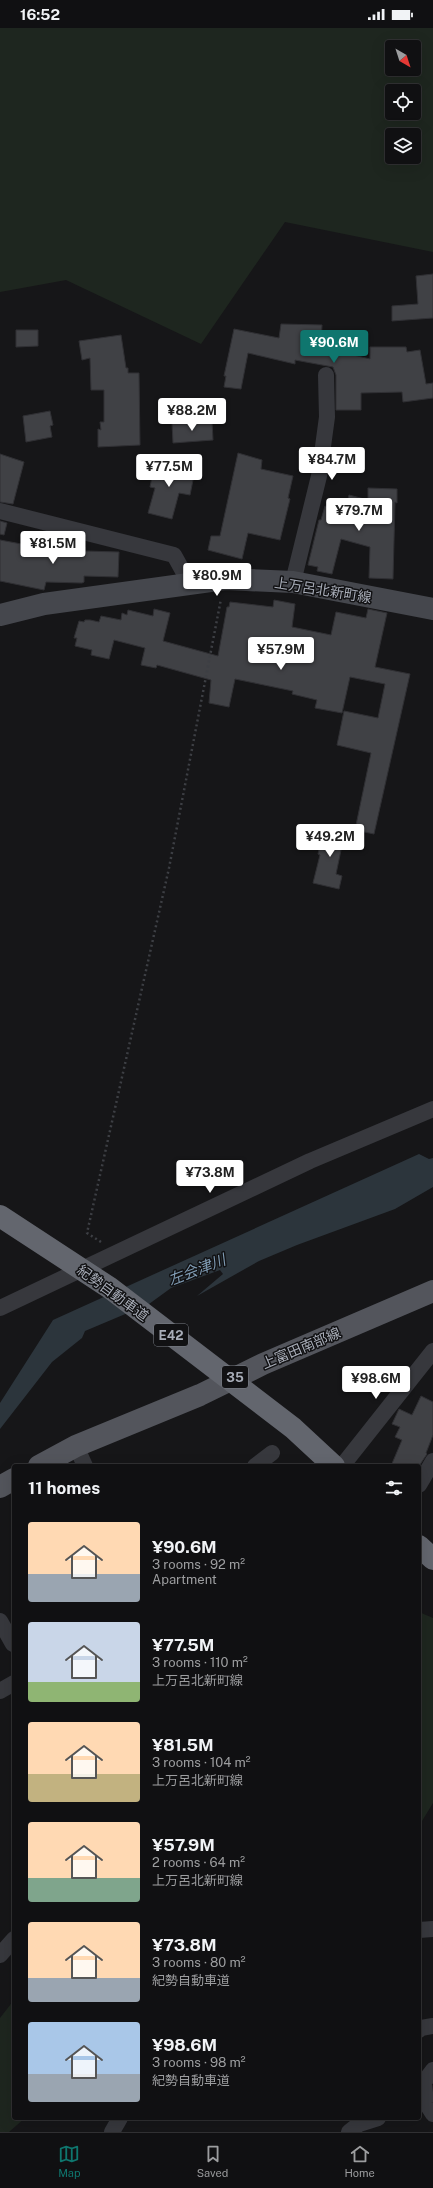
<!DOCTYPE html>
<meta charset="utf-8">
<style>
:root{--surface:#101012;--page:#1e1e20;--text:#f1f3f6;--muted:#9c9d9f;--line:#303032;--accent:#0f766e}
body{margin:0;font-family:"Public Sans","Noto Sans JP",sans-serif;background:var(--page);color:var(--text);height:100vh;display:flex;flex-direction:column;font-size:15px;white-space:nowrap}
*{box-sizing:border-box;margin:0}
p{font-size:13px;color:var(--muted)}
.icon{flex:none;width:22px;height:22px;fill:none;stroke:currentColor;stroke-width:2;stroke-linecap:round;stroke-linejoin:round}
.map{position:relative;flex:1;overflow:hidden}
.details{position:absolute;left:12px;top:1436px;width:409px;height:656px;display:flex;flex-direction:column;background:var(--surface);border-radius:4px;box-shadow:0 4px 16px #0002,0 0 0 1px var(--line)}
.details>*{flex:none}
.needle{width:26px;rotate:141deg}
.controls{position:absolute;left:385px;top:12px;display:grid;gap:8px}
.controls a{display:grid;place-items:center;width:36px;height:36px;border-radius:4px;background:var(--surface);box-shadow:0 4px 16px #0002,0 0 0 1px var(--line);font-size:20px}
.price{position:absolute;translate:-50% -34px;padding:0 9px;border-radius:4px;background:#fff;color:#222;font-size:13px;line-height:26px;filter:drop-shadow(0 1px 2px #0008)}
.price::after{content:'';position:absolute;left:50%;top:24px;width:12px;height:9px;margin-left:-6px;background:inherit;clip-path:polygon(0 0,100% 0,50% 100%)}
.price.on{background:var(--accent);color:#fff}
ul{padding:0;list-style:none}
li{display:flex;align-items:center;gap:12px;height:100px;padding:0 16px}
li span{display:grid;place-items:center;flex:none;width:112px;height:80px;border-radius:4px;color:#555}
li>.icon{margin-inline-start:auto}
span .icon{width:48px;height:48px;fill:#fffc;stroke-width:1}
li b{font-size:17px}
h2{display:flex;justify-content:space-between;align-items:center;height:48px;padding:0 16px;font-size:17px}
.status{display:flex;justify-content:space-between;align-items:center;height:28px;padding:0 20px;background:var(--surface);direction:ltr}
.status svg{height:11px;fill:currentColor}
.tab-bar{display:flex;justify-content:space-around;align-items:center;height:56px;border-top:1px solid var(--line);background:var(--surface);font-size:11px;color:var(--muted)}
.tab-bar a{display:grid;justify-items:center;gap:2px}
.tab-bar .on{color:var(--accent)}
.map>svg:first-child{display:block}
.green{fill:#1e261f;fill-rule:evenodd}
.water{fill:#2c353c}
.building{fill:#404145;stroke:#303034}
.lines{fill:none;stroke-linecap:round;stroke-linejoin:round}
.path{stroke:#3d3f44;stroke-width:2.5;stroke-dasharray:2 3;stroke-linecap:butt}
.street{stroke:#37383d;stroke-width:16}
.secondary{stroke:#45474d;stroke-width:22}
.primary{stroke:#53555c;stroke-width:22}
.highway{stroke:#63666e;stroke-width:22}
.highway-bridge{stroke:#63666e;stroke-width:22}
.labels{text-anchor:middle;stroke-width:3;stroke-linejoin:round;paint-order:stroke}
.shield{fill:#111113;stroke:#7b7e86;stroke-width:1}
.shield-label{font-size:13px;font-weight:bold;fill:#a8adb8}
.street-label{font-size:14px;fill:#a8adb8;stroke:#111113}
.water-label{font-size:15px;font-style:italic;fill:#7f9bb3;stroke:#111113}
</style>
<div class="status"><b>16:52</b><svg viewBox="0 0 49 12"><path d="M0 12V9h3v3zM5 12V6h3v6zM10 12V3h3v9zM15 12V0h3v12zM26 1h20v11H26zM47 4h2v5h-2z"/></svg></div>
<div class="map">
<svg width="433" height="2104" viewBox="0 0 433 2104">
<rect width="100%" height="100%" fill="#161618"/>
<!-- green -->
<path class="green" d="M0,0H433V224L285,194L201,316L66,252L0,264ZM392,19H414V41H392ZM392,63H414V85H392ZM392,107H414V129H392Z
M419,1584L433,1590V1775L419,1798Z
M14,1972V2090H25L9,2104H0V1990Z"/>
<!-- water -->
<path class="water" d="M419,1126L429,1131L433,1130V1159L395,1181L297,1217L259,1233L197,1268L223,1246L220,1242L171,1260L149,1276L85,1303L82,1310L52,1334L0,1401V1375L53,1292Z"/>
<!-- building -->
<path class="building" d="M433,246V290L392,293V278L418,276L416,248Z
M281,296L322,297L321,319L370,331V319H406L407,324L420,322L426,356L433,355V370L403,374L402,364L361,365V382H336V347L333,339L295,332V336L248,325L241,361L224,359L226,348H224L234,301L279,310Z
M16,302H38V318L16,319Z
M121,307L126,340H128V345H139L140,417L98,419V401L101,402L100,394H104V362H91L90,330L82,332L79,313Z
M50,383L53,397L50,398L52,409L26,414L23,388Z
M212,393L213,412L173,415L172,395Z
M238,425L262,432L261,441L293,448L288,470L290,471L280,512L248,505L242,531L208,522L211,508H220Z
M0,426L24,434L13,476L0,474Z
M155,434L195,442L190,467L179,465L172,491L148,485L155,460L150,459Z
M368,460L397,461V475L395,474L393,551L369,550L370,519L341,511L332,546L317,543L318,539L308,537L319,492H321L325,478L345,483L349,467L368,472Z
M0,493L7,495L4,507L0,506Z
M0,512L59,523V518L85,519V523L119,524L118,549L84,548V554L82,555L46,554L44,562L0,553Z
M274,572L295,576L292,599L331,607L336,584L366,590L368,581L387,585L375,639L410,646L374,806L355,802L371,725L337,717L344,683L378,690L385,656L350,649L342,685L315,680L317,672L292,666L293,663L235,651L229,679L209,675L211,652L157,637L156,640L141,637L145,620L114,612L109,631L91,627L92,622L75,618L77,610H74L79,593L84,594L85,592H90L99,594L101,588L121,592L122,585L127,587L128,582L153,588L154,581L170,585L163,613L218,628L227,579H229L230,574L273,579Z
M324,798L345,803L336,846L342,848L339,861L313,855L320,827L318,826Z
M421,1368L433,1374V1407L426,1425L427,1426L419,1438H391L402,1412L395,1409L400,1399L392,1396L399,1381L412,1387Z"/>
<g class="lines">
<!-- path -->
<path class="path" d="M101,1214L87,1205L169,840L221,571"/>
<!-- street -->
<path class="street" d="M0,483L174,527L190,556
M293,554L319,448L327,389L326,347
M0,1280L310,1133L433,1081
M76,1418L85,1438
M255,1438L272,1425
M342,1438L433,1323
M419,1457L433,1433
M0,1593L13,1616
M0,1663L14,1655
M419,1902L433,1901
M0,1927L14,1911
M419,2002L421,2000L433,1998
M433,2042L424,2054L426,2075L433,2086
M112,2104L120,2090
M349,2104L359,2096L378,2090"/>
<!-- secondary -->
<path class="secondary" d="M0,587L44,576L225,551L293,554L433,581"/>
<!-- primary -->
<path class="primary" d="M39,1438L76,1418L200,1367L263,1336L433,1263
M0,1459L14,1451"/>
<!-- highway -->
<path class="highway" d="M419,1518L433,1531"/>
<!-- highway-bridge -->
<path class="highway-bridge" d="M0,1188L110,1260L293,1400L334,1438"/>
</g>
<g class="labels">
<!-- shield labels -->
<g class="shield">
<rect x="154" y="1296" width="34" height="22" rx="3"/>
<rect x="222" y="1338" width="26" height="22" rx="3"/>
</g>
<g class="shield-label">
<text x="171" y="1312">E42</text>
<text x="235" y="1354">35</text>
</g>
<!-- street labels -->
<g class="street-label">
<text transform="translate(323 562) rotate(9)" y="5">上万呂北新町線</text>
<text transform="translate(113 1265) rotate(36)" y="5">紀勢自動車道</text>
<text transform="translate(301 1320) rotate(-23)" y="5">上富田南部線</text>
</g>
<!-- water labels -->
<g class="water-label">
<text transform="translate(197 1242) rotate(-21)" y="5">左会津川</text>
</g>
</g>
</svg>
<div class="controls">
<a><svg class="needle" viewBox="-14 -14 28 28"><path d="M0-13l5 13h-10z" fill="#e53935"/><path d="M0 13l5-13h-10z" fill="#9c9d9f"/></svg></a>
<a><svg class="icon" aria-label="locate" viewBox="0 0 24 24"><circle cx="12" cy="12" r="6"/><path d="M12 2v4M12 18v4M2 12h4M18 12h4"/></svg></a>
<a><svg class="icon" aria-label="layers" viewBox="0 0 24 24"><path d="M12 4l9 5-9 5-9-5zM3 14l9 5 9-5"/></svg></a>
</div>
<b class="price on" style="left:334px;top:336px">¥90.6M</b>
<b class="price" style="left:192px;top:404px">¥88.2M</b>
<b class="price" style="left:332px;top:453px">¥84.7M</b>
<b class="price" style="left:169px;top:460px">¥77.5M</b>
<b class="price" style="left:359px;top:504px">¥79.7M</b>
<b class="price" style="left:53px;top:537px">¥81.5M</b>
<b class="price" style="left:217px;top:569px">¥80.9M</b>
<b class="price" style="left:281px;top:643px">¥57.9M</b>
<b class="price" style="left:330px;top:830px">¥49.2M</b>
<b class="price" style="left:210px;top:1166px">¥73.8M</b>
<b class="price" style="left:376px;top:1372px">¥98.6M</b>
<section class="details">
<h2>11 homes<svg class="icon" aria-label="filters" viewBox="0 0 24 24"><path d="M4 7h16M4 17h16"/><circle cx="9" cy="7" r="2"/><circle cx="15" cy="17" r="2"/></svg></h2>
<ul>
<li><span style="background:linear-gradient(#ffd9b3 65%,#9aa5b1 0)"><svg class="icon" aria-label="home" viewBox="0 0 24 24"><path d="M3 11l9-7 9 7M6 9v11h12V9"/></svg></span><div><b>¥90.6M</b><p>3 rooms · 92 m²</p><p>Apartment</p></div></li>
<li><span style="background:linear-gradient(#c9d6e8 75%,#8fb573 0)"><svg class="icon" aria-label="home" viewBox="0 0 24 24"><path d="M3 11l9-7 9 7M6 9v11h12V9"/></svg></span><div><b>¥77.5M</b><p>3 rooms · 110 m²</p><p>上万呂北新町線</p></div></li>
<li><span style="background:linear-gradient(#ffd9b3 65%,#c2b280 0)"><svg class="icon" aria-label="home" viewBox="0 0 24 24"><path d="M3 11l9-7 9 7M6 9v11h12V9"/></svg></span><div><b>¥81.5M</b><p>3 rooms · 104 m²</p><p>上万呂北新町線</p></div></li>
<li><span style="background:linear-gradient(#ffd9b3 70%,#7fa58c 0)"><svg class="icon" aria-label="home" viewBox="0 0 24 24"><path d="M3 11l9-7 9 7M6 9v11h12V9"/></svg></span><div><b>¥57.9M</b><p>2 rooms · 64 m²</p><p>上万呂北新町線</p></div></li>
<li><span style="background:linear-gradient(#ffd9b3 70%,#9aa5b1 0)"><svg class="icon" aria-label="home" viewBox="0 0 24 24"><path d="M3 11l9-7 9 7M6 9v11h12V9"/></svg></span><div><b>¥73.8M</b><p>3 rooms · 80 m²</p><p>紀勢自動車道</p></div></li>
<li><span style="background:linear-gradient(#a9c7e8 65%,#9aa5b1 0)"><svg class="icon" aria-label="home" viewBox="0 0 24 24"><path d="M3 11l9-7 9 7M6 9v11h12V9"/></svg></span><div><b>¥98.6M</b><p>3 rooms · 98 m²</p><p>紀勢自動車道</p></div></li>
</ul>
</section>
</div>
<nav class="tab-bar">
<a class="on"><svg class="icon" aria-label="map" viewBox="0 0 24 24"><path d="M3 6l6-2 6 2 6-2v14l-6 2-6-2-6 2zM9 4v14M15 6v14"/></svg>Map</a>
<a><svg class="icon" aria-label="saved" viewBox="0 0 24 24"><path d="M7 4h10v16l-5-4-5 4z"/></svg>Saved</a>
<a><svg class="icon" aria-label="home" viewBox="0 0 24 24"><path d="M3 11l9-7 9 7M6 9v11h12V9"/></svg>Home</a>
</nav>
